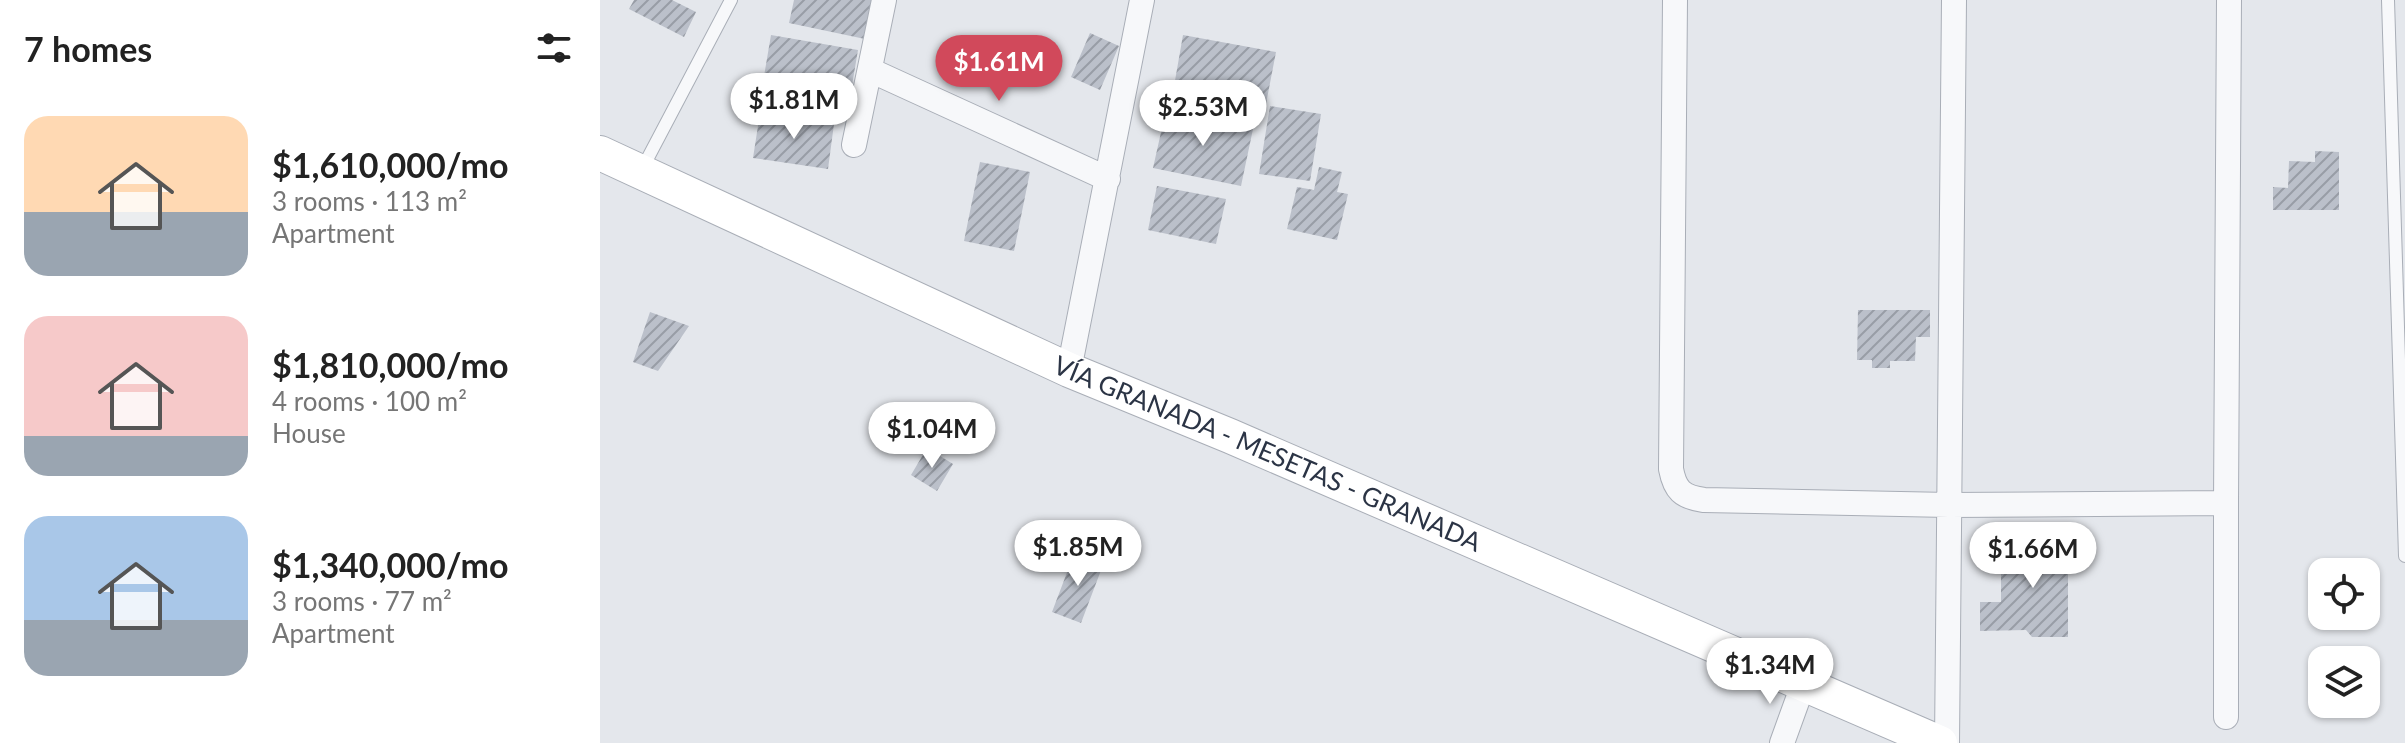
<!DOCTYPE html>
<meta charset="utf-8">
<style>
:root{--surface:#fff;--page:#f2f2f2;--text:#222;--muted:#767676;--accent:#d1495b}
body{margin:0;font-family:Lato,sans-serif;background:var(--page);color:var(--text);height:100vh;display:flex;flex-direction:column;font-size:30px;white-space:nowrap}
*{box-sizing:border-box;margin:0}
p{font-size:26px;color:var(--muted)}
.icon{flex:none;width:44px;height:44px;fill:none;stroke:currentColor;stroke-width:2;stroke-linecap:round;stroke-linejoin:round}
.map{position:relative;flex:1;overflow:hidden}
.drawer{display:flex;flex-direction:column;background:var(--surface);width:600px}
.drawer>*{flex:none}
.controls{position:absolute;left:1708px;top:558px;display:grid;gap:16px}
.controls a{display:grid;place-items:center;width:72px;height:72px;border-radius:16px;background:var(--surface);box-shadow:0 2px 6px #0004;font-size:40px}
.price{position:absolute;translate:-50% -68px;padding:0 18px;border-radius:28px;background:#fff;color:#222;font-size:26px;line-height:52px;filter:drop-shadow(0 2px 4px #0008)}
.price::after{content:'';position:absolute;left:50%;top:48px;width:24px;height:18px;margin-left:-12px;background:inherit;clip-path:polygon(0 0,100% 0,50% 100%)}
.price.current{background:var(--accent);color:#fff}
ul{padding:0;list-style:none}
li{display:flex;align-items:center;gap:24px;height:200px;padding:0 24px}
li span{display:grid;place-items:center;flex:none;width:224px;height:160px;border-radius:24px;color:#555}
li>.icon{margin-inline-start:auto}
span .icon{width:96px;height:96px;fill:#fffc;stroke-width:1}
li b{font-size:34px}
h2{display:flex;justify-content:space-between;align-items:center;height:96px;padding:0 24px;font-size:34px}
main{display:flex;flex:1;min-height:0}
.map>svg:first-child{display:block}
.building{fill:url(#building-hatch)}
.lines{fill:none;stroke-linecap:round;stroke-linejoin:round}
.lane-casing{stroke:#a9aeb7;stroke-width:14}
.street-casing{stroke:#a9aeb7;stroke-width:26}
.secondary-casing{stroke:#a9aeb7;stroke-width:36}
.lane{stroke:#f7f8fa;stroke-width:12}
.street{stroke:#f7f8fa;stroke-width:24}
.secondary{stroke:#fff;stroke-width:34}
.labels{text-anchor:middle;stroke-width:7;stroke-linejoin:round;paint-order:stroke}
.street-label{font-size:26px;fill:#2b3445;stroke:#f4f6f9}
</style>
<main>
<section class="drawer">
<h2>7 homes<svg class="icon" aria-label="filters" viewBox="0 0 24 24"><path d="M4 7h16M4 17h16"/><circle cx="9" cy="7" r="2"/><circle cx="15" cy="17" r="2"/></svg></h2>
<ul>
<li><span style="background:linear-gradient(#ffd9b3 60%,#9aa5b1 0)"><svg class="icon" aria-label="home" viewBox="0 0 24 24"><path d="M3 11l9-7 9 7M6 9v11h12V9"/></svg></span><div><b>$1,610,000/mo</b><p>3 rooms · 113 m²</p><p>Apartment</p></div></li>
<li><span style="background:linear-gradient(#f6c9c9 75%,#9aa5b1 0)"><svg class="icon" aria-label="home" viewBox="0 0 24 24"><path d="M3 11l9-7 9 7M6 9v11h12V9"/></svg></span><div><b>$1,810,000/mo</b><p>4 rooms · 100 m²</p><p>House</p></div></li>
<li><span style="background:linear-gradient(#a9c7e8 65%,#9aa5b1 0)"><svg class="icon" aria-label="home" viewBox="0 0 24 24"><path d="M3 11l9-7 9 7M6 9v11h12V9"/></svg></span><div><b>$1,340,000/mo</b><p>3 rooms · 77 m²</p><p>Apartment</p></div></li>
</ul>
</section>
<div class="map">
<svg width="1805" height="743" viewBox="0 0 1805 743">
<defs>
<pattern id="building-hatch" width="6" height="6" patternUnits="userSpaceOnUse" patternTransform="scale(2)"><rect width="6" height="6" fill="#bbc0ca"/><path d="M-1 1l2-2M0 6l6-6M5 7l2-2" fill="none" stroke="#989da6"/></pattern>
</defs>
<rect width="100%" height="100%" fill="#e4e7ec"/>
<!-- building -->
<path class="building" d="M34,0H72L96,12L84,37L29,9Z
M194,0H273L265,39L189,23Z
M490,33L519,46L500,90L471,77Z
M171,35L258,50L248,109L161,94Z
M583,35L676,52L665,109L573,92Z
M670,106L721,114L710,181L659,174Z
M566,110L653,129L641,186L553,168Z
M160,113L234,124L228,169L153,158Z
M1715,151L1739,152V210H1673V187L1688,188L1689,161L1715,162Z
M380,162L430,172L414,251L364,241Z
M719,167L742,172L737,192L748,194L737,240L687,229L697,187L714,190Z
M557,186L626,199L616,244L548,230Z
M1258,310H1330V337H1316L1315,361H1290V368H1272V360H1257Z
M50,312L89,326L58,371L33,362Z
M327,448L353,464L337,491L311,475Z
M1468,533V637H1432L1426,630L1380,631V602H1401V552H1431V534Z
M474,554L503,565L481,623L452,612Z"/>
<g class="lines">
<defs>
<path id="lane" d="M1788,0L1805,556
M41,171L131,0"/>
<path id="street" d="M1075,0L1071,469C1075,490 1082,497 1104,500L1349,505L1626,503V717
M270,70L508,179
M254,145L284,0
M469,370L542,0
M1626,503L1629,0
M1182,743L1203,685
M1347,743L1354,0"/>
<g id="secondary">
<path id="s1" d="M0,153L469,370L630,436L1340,743"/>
</g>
</defs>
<!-- lane casing -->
<use href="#lane" class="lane-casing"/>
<!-- street casing -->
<use href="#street" class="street-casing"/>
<!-- secondary casing -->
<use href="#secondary" class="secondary-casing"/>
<!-- lane -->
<use href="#lane" class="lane"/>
<!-- street -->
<use href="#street" class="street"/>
<!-- secondary -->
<use href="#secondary" class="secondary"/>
</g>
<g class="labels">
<!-- street labels -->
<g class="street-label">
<text dy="9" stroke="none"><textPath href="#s1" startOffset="732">VÍA GRANADA - MESETAS - GRANADA</textPath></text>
</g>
</g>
</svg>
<div class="controls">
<a><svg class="icon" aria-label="locate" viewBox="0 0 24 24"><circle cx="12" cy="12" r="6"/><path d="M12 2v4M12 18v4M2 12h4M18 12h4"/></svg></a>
<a><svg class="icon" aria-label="layers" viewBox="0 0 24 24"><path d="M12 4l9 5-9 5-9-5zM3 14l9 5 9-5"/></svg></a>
</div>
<b class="price current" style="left:399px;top:103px">$1.61M</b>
<b class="price" style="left:194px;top:141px">$1.81M</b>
<b class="price" style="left:603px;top:148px">$2.53M</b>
<b class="price" style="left:332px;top:470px">$1.04M</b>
<b class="price" style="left:478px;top:588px">$1.85M</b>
<b class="price" style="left:1433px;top:590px">$1.66M</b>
<b class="price" style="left:1170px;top:706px">$1.34M</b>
</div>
</main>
